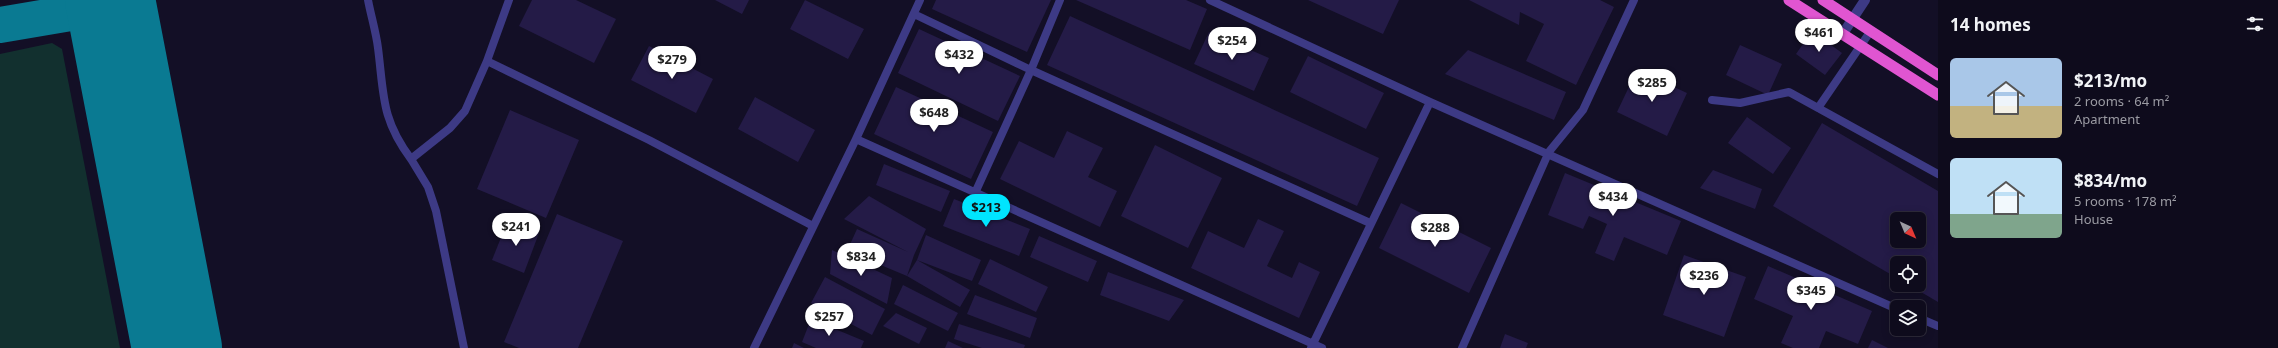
<!DOCTYPE html>
<meta charset="utf-8">
<style>
:root{--surface:#0e0b1c;--page:#171425;--text:#f1f3f6;--muted:#9b9ba3;--line:#2e2b3b;--accent:#00e5ff}
body{margin:0;font-family:"Noto Sans",sans-serif;background:var(--page);color:var(--text);height:100vh;display:flex;flex-direction:column;font-size:15px;white-space:nowrap}
*{box-sizing:border-box;margin:0}
p{font-size:13px;color:var(--muted)}
.icon{flex:none;width:22px;height:22px;fill:none;stroke:currentColor;stroke-width:2;stroke-linecap:round;stroke-linejoin:round}
.map{position:relative;flex:1;overflow:hidden}
.sheet{display:flex;flex-direction:column;background:var(--surface);width:340px}
.sheet>*{flex:none}
.needle{width:26px;rotate:136deg}
.buttons{position:absolute;left:1890px;top:212px;display:grid;gap:8px}
.buttons a{display:grid;place-items:center;width:36px;height:36px;border-radius:6px;background:var(--surface);box-shadow:0 2px 10px #0003,0 0 0 1px var(--line);font-size:20px}
.price{position:absolute;translate:-50% -34px;padding:0 9px;border-radius:14px;background:#fff;color:#222;font-size:13px;line-height:26px;filter:drop-shadow(0 1px 2px #0008)}
.price::after{content:'';position:absolute;left:50%;top:24px;width:12px;height:9px;margin-left:-6px;background:inherit;clip-path:polygon(0 0,100% 0,50% 100%)}
.price.selected{background:var(--accent);color:#111}
ul{padding:0;list-style:none}
li{display:flex;align-items:center;gap:12px;height:100px;padding:0 12px}
li span{display:grid;place-items:center;flex:none;width:112px;height:80px;border-radius:6px;color:#555}
li>.icon{margin-inline-start:auto}
span .icon{width:48px;height:48px;fill:#fffc;stroke-width:1}
li b{font-size:17px}
h2{display:flex;justify-content:space-between;align-items:center;height:48px;padding:0 12px;font-size:17px}
main{display:flex;flex:1;min-height:0}
.map>svg:first-child{display:block}
.green{fill:#12302f}
.lines{fill:none;stroke-linecap:round;stroke-linejoin:round}
.taxiway{stroke:#0a7a92;stroke-width:36}
.runway{stroke:#0a7a92;stroke-width:90}
.building{fill:#241b47;fill-rule:evenodd}
.service{stroke:#3d3a85;stroke-width:8}
.minor{stroke:#3d3a85;stroke-width:10}
.trunk{stroke:#e055d1;stroke-width:11}
</style>
<main>
<div class="map">
<svg width="1938" height="348" viewBox="0 0 1938 348">
<rect width="100%" height="100%" fill="#130f26"/>
<!-- green -->
<path class="green" d="M52,43L62,49L120,348H0V54Z"/>
<g class="lines">
<!-- taxiway -->
<path class="taxiway" d="M0,25L112,6"/>
<!-- runway -->
<path class="runway" d="M110,0L177,348"/>
</g>
<!-- building -->
<path class="building" d="M532,0H576L616,19L594,63L519,26Z
M715,0H749L742,14Z
M805,0L864,29L848,59L790,29Z
M936,0H1051L1027,52L932,9Z
M1076,0H1186L1207,9L1190,50Z
M1308,0H1399L1383,34Z
M1469,0H1600L1614,7L1576,85L1526,61L1544,24L1520,12L1519,25Z
M1070,16L1379,158L1357,206L1047,65Z
M919,29L1020,76L998,121L898,73Z
M1812,31L1842,53L1825,75L1796,54Z
M1209,32L1269,58L1254,91L1194,64Z
M1740,45L1782,64L1768,95L1726,75Z
M649,46L713,79L696,113L631,80Z
M1468,50L1566,92L1554,120L1445,74Z
M1308,56L1384,93L1366,129L1290,92Z
M1637,70L1687,93L1667,136L1617,112Z
M896,87L993,132L971,179L874,134Z
M755,97L815,130L798,162L738,129Z
M510,110L579,140L546,218L477,189Z
M1747,117L1791,148L1773,174L1728,143Z
M1822,123L1938,191V302L1909,285H1919V263H1897V278L1773,206ZM1897,219H1919V241H1897Z
M1067,131L1103,148L1088,177L1117,191L1100,227L1000,179L1019,141L1054,158Z
M1155,145L1222,178L1188,248L1121,216Z
M884,164L950,191L941,212L876,185Z
M1713,170L1762,189L1755,209L1700,188Z
M1565,173L1681,221L1667,255L1624,237L1614,261L1595,253L1607,224L1589,216L1583,229L1548,215Z
M869,196L926,229L914,255L907,276L917,260L926,235L981,260L972,281L917,260L970,290L960,307L907,276L847,251L857,229L908,252L844,219Z
M954,199L1030,229L1019,256L943,226Z
M1401,203L1491,248L1469,293L1379,248Z
M557,214L623,241L578,348H519L504,342Z
M1258,219L1284,231L1267,266L1292,278L1299,262L1320,272L1299,318L1191,268L1208,231L1244,248Z
M508,220L539,233L524,273L492,260Z
M1039,236L1097,261L1088,282L1030,257Z
M832,250L892,278L887,304L830,274Z
M1684,255L1746,277L1724,337L1663,315Z
M990,259L1048,287L1036,312L978,284Z
M1768,266L1872,311L1858,344L1826,331L1819,348H1793L1781,343L1793,316L1754,299Z
M1108,272L1184,300L1169,321L1100,295Z
M825,277L885,309L872,335L811,303Z
M903,285L958,313L948,331L894,304Z
M975,295L1037,318L1030,338L967,314Z
M896,313L927,328L919,344L883,326Z
M811,319L864,341L861,348H816L802,342Z
M959,324L1025,345L1024,348H982L954,339Z
M1505,334L1528,343L1526,348H1500Z
M1872,340L1888,348H1868Z
M948,341L963,348H945Z
M794,343L804,348H792Z"/>
<g class="lines">
<!-- service -->
<path class="service" d="M368,0C371,16 376,32 378,48C384,95 381,119 411,159L450,128L465,111L487,61
M509,0L487,61L649,140L813,226
M1210,0L1430,102L1897,309
M914,14L1031,70L1370,223
M1712,100L1740,103L1789,92L1938,174
M1818,108L1870,32
M856,139L1322,348
M1548,153L1583,110L1634,0
M411,159L428,187L436,211L464,348
M975,193L1031,70L1060,0
M1919,318L1938,326
M754,348L856,139L920,0
M1311,348L1430,102
M1462,348L1548,154"/>
<!-- minor -->
<path class="minor" d="M1842,35L1865,0"/>
<!-- trunk -->
<path class="trunk" d="M1789,0L1938,95
M1823,0L1938,75"/>
</g>
</svg>
<div class="buttons">
<a><svg class="needle" viewBox="-14 -14 28 28"><path d="M0-13l5 13h-10z" fill="#e53935"/><path d="M0 13l5-13h-10z" fill="#9b9ba3"/></svg></a>
<a><svg class="icon" aria-label="locate" viewBox="0 0 24 24"><circle cx="12" cy="12" r="6"/><path d="M12 2v4M12 18v4M2 12h4M18 12h4"/></svg></a>
<a><svg class="icon" aria-label="layers" viewBox="0 0 24 24"><path d="M12 4l9 5-9 5-9-5zM3 14l9 5 9-5"/></svg></a>
</div>
<b class="price" style="left:1819px;top:53px">$461</b>
<b class="price" style="left:1232px;top:61px">$254</b>
<b class="price" style="left:959px;top:75px">$432</b>
<b class="price" style="left:672px;top:80px">$279</b>
<b class="price" style="left:1652px;top:103px">$285</b>
<b class="price" style="left:934px;top:133px">$648</b>
<b class="price" style="left:1613px;top:217px">$434</b>
<b class="price selected" style="left:986px;top:228px">$213</b>
<b class="price" style="left:516px;top:247px">$241</b>
<b class="price" style="left:1435px;top:248px">$288</b>
<b class="price" style="left:861px;top:277px">$834</b>
<b class="price" style="left:1704px;top:296px">$236</b>
<b class="price" style="left:1811px;top:311px">$345</b>
<b class="price" style="left:829px;top:337px">$257</b>
</div>
<section class="sheet">
<h2>14 homes<svg class="icon" aria-label="filters" viewBox="0 0 24 24"><path d="M4 7h16M4 17h16"/><circle cx="9" cy="7" r="2"/><circle cx="15" cy="17" r="2"/></svg></h2>
<ul>
<li><span style="background:linear-gradient(#a9c7e8 60%,#c2b280 0)"><svg class="icon" aria-label="home" viewBox="0 0 24 24"><path d="M3 11l9-7 9 7M6 9v11h12V9"/></svg></span><div><b>$213/mo</b><p>2 rooms · 64 m²</p><p>Apartment</p></div></li>
<li><span style="background:linear-gradient(#bfe0f5 70%,#7fa58c 0)"><svg class="icon" aria-label="home" viewBox="0 0 24 24"><path d="M3 11l9-7 9 7M6 9v11h12V9"/></svg></span><div><b>$834/mo</b><p>5 rooms · 178 m²</p><p>House</p></div></li>
</ul>
</section>
</main>
